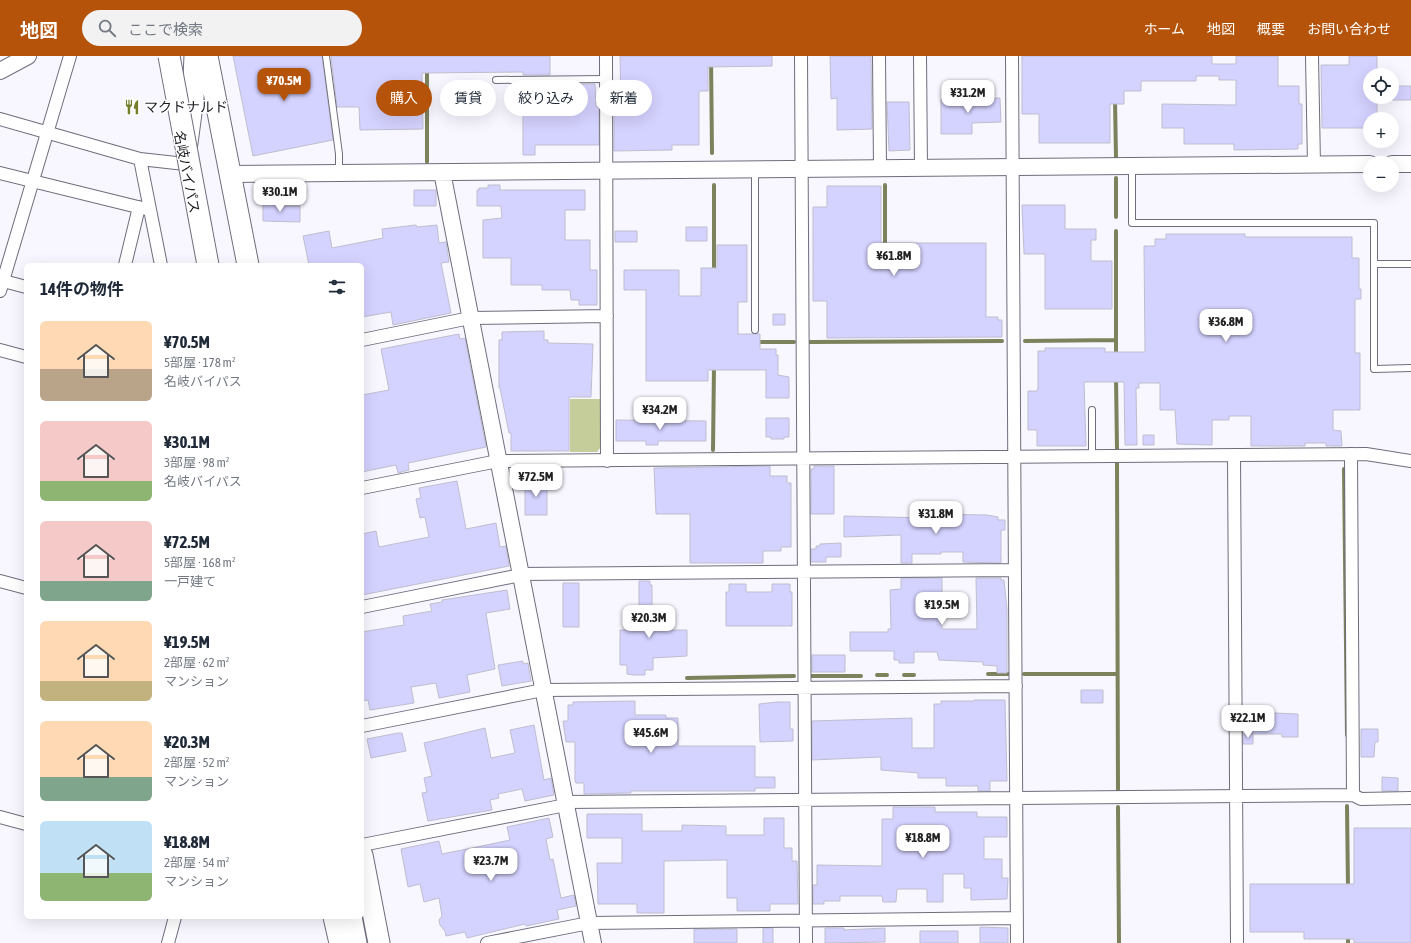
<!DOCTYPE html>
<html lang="ja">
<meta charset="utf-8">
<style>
:root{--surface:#fff;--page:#f2f2f3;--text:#1f2937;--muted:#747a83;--accent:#b45309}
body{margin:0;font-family:"Asap Condensed","Noto Sans JP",sans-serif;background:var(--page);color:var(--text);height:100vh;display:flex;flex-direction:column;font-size:15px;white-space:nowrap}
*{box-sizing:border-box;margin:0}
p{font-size:13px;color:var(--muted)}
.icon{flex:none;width:22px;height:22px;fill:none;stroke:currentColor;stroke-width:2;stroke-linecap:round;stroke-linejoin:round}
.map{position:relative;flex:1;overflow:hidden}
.panel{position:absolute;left:24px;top:207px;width:340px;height:656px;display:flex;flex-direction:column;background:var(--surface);border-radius:6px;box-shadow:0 4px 16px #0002}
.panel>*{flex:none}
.banner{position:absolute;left:376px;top:24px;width:380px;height:36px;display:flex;gap:8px}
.buttons{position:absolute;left:1363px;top:12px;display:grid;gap:8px}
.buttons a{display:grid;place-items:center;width:36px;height:36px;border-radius:50%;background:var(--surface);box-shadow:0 4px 16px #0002;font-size:20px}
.price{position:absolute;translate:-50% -34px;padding:0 9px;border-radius:8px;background:#fff;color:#222;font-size:13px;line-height:26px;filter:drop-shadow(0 1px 2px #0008)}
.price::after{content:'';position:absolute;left:50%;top:24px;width:12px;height:9px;margin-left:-6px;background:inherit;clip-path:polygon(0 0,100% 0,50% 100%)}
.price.selected{background:var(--accent);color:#fff}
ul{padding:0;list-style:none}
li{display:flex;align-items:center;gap:12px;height:100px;padding:0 16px}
li span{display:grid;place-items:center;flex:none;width:112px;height:80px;border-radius:6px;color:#555}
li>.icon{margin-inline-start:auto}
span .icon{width:48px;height:48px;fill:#fffc;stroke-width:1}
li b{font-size:17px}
h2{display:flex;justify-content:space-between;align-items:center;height:48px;padding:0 16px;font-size:17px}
.chip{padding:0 14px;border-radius:18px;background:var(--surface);box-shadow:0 4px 16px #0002;font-size:14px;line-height:36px}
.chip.selected{background:var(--accent);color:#fff}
header{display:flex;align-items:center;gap:24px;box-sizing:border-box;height:56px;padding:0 20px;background:var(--accent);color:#fff}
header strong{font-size:19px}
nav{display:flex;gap:22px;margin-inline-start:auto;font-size:14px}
.search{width:280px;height:36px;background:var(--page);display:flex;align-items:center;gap:10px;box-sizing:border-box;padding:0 14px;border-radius:22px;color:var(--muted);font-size:15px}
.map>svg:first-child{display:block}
.green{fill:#c5cd9a}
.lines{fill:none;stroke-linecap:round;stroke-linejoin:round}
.stream{stroke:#7c825c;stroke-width:4}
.building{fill:#d4d2fe;stroke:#bfbecf}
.lane-casing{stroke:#6e6d7d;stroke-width:8}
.street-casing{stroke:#6e6d7d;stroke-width:14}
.secondary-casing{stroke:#6e6d7d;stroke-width:18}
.highway-casing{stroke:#6e6d7d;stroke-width:23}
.lane{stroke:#fff;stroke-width:6}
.street{stroke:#fff;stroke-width:12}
.secondary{stroke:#fff;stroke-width:16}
.highway{stroke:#fff;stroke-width:21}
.highway-bridge-casing{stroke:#6e6d7d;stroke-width:23;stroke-linecap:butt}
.highway-bridge{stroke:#fff;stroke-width:21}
.labels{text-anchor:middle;stroke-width:3;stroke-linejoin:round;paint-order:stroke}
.poi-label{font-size:14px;fill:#1d1d23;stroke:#fff;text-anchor:start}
.street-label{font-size:14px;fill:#1d1d23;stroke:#fff}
</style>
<header>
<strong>地図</strong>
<div class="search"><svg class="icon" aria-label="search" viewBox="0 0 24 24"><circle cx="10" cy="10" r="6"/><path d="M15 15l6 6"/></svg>ここで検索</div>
<nav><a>ホーム</a><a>地図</a><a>概要</a><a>お問い合わせ</a></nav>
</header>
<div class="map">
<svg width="1411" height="887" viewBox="0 0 1411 887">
<rect width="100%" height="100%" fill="#f8f7ff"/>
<!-- green -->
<path class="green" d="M570,343H600V392L597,396H570Z"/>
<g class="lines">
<!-- stream -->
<path class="stream" d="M711,0L712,97
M427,13V106
M1115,44L1116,102
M1116,122V161
M885,129V192
M1116,175V300
M714,217V129
M1025,285L1116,284
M756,286H794
M810,286L1002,285
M1116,321L1117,393
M713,394L714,309
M1117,406L1118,736
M1344,413L1347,679
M988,618H1008
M1024,618H1117
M877,619H887
M904,619H914
M809,620H861
M687,622L794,620
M1347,750L1348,832
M1118,751L1119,887
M1348,879V887"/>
</g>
<!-- building -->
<path class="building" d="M233,0H322L333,84L253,100Z
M331,0H550V19H523V16L422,17L423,73L360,74L359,51H337Z
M620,0H772V10L708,11V35H699V89H672V94L614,95V51L621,50Z
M830,0H871L872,73L837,74V42L831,43Z
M1022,0H1212V8H1236V0H1278V30H1299V48H1302V88H1298V93L1234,94V88H1184V72H1162V48L1236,49V24H1219V20H1196V25H1141V35H1124V48H1110V87H1039V58H1022Z
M1349,0H1377V19H1370V41H1377V63H1370V72H1322L1321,9H1349Z
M523,28H595L596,51H599V89H535V99H523Z
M1392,30H1411V44H1392Z
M1000,42L1001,66L972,67V78H941V43Z
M887,46H909L910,94L889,95Z
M488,129H500V134H585V154H565V184H590V214H597V249H579V244H571L570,234H542V229H511V202H483V164L502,162L501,150H477V134H479V132H488Z
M827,130H881V187H986V261H998V264H1002V281L827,282V245H813V151H827Z
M414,134H436V150H414Z
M263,145H278V150H300V166L263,165Z
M1022,149H1065V173H1096V184H1091V205H1112V253H1045V198H1024Z
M416,169L417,171L437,169L439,187L446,186L449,206L441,207L451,257L393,269L391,256L362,261V209H309L303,180L329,175L332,192L383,182L382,173Z
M686,171H707V185H686Z
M615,175H637V186H615Z
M1166,178H1245V181H1352V202H1359V233H1361V243H1355V297H1360V354H1333V374L1341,375L1342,390H1326V387H1305V390H1251V360H1229V364H1212V389L1177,388L1175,354H1160V327H1139V332H1136L1137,389H1125L1124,326H1084L1086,390H1037V374H1028V335H1037L1038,332V295H1045V292H1105V296H1145L1144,190H1155V183H1166Z
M717,189H747V246H738V278H760V293H776V299H778V319L789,321V342H766V314H708V325H646V234H624V214H679V240H701V212H717Z
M773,258H785V269H773Z
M544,275V284H548V287L593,288L591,341H569V395H511V377H509L500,332H499V284H502V276Z
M459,278L460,283L465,282L486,391L408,407L409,414L398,417L396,409L362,416V339L389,334L381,293Z
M766,362H789V381H784V383H771V381H766Z
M616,364L706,365V385H658V389H646V385H616Z
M1143,379H1154V389H1143Z
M770,410V420H787V427H791V491H781V495H763V507H690V458H656L654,412Z
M814,410H834V458H811V413H814Z
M457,425L466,473L496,467L500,491L506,490L509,510L362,539V478L376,475L379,491L429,481L425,461L420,462L416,443L421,442L419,432Z
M525,425H547V459H525Z
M928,458L987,459L998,461V464H1005V474H1001V507L963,506V496H941V498H912V507H901V479L844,481V460L928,462Z
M841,487V501H826V506H811V493H816V490H820V488Z
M901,522H942V573H977L976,522H1001V524H1004L1007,553V617H997V610L983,609V606L939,604L937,596H914V607H899V604H894V595H850V576H888V573H891L890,534L901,533Z
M639,525H650V529H652V574H687V600L653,602V614H645V619H633L627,618V609H620V574H639Z
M563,527H579V571H563Z
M729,528H746V536H772V528H790V536H792V570H726V536H729Z
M507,534L510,553L486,557L495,613L467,619L470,636L439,642L436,627L411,631L414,647L370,654L368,644L362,645V576L404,569L403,560L432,555L430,548L442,546V544Z
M812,599H845V616H812Z
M523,605V608L528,607L531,625L502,630L498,609Z
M1081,634H1103V647H1081Z
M974,644H1005L1007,725H990V735H978V730H946V722H918V717L881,714V701L812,704V665L912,662V692H934V648H941V645H974Z
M635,645V659H666V662H678V690H755V721H775V732H755V735H631V737L584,738V727H576L575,725V686H566L563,665H568V649H573V646Z
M777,646H790V673H793V685L760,686L759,648Z
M1252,656L1298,658V681H1282V678H1252Z
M534,669L544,724L551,722L554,739L525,745L522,733L498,738L499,742L490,744L492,754L428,765L422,737L427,736L424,722L432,720L424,687L485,672L491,702L515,697L510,674Z
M1361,673H1378V686H1375L1374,701H1361Z
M398,677H402L406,695L371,702L367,683Z
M1243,678H1253V688H1243Z
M1382,721L1398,722V735H1382Z
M893,751H935V756H977V761H1007V781H984V803H1002V822H1008L1007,843L971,844V832H964V818H943V846H927V833H897L896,846H883L882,840H840V845H824V848H813V829H817V809L882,810V763H893Z
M587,758H642V775H682V769L726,770V779H764V762H784V792H792V805H797L798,848H770V855H737V842H727V804L664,805V857H637V848H598L597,807H622V782H587Z
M549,762L553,781L546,783L550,804L553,803L561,842L574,839L576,850L557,854L559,863L526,870L525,868L467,882L465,876L446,880L445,875L440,869L439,864L442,860L439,842L424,846L420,828L408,831L401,793L439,785L442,798L477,791L510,784L507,771Z
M1354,772H1411V887H1354V883H1304V876H1250V828H1354Z
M980,871L1008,872V887H980Z
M763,872H773V887H763Z
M825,872H844V874L885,872V886L825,887Z
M694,873H737V887H694Z
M920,875H958V887H920Z"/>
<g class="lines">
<defs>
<path id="lane" d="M326,0L339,98V116
M496,24L606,23
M1132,111V167H1374V313L1411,312
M755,113V274
M1374,208H1411
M1092,354V400"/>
<path id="street" d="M606,0L607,405
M801,0L806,887
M879,0L880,112
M920,0L921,112
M1012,0L1017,887
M1312,0L1314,109
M0,63L140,103L185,108
M140,103L161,209
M0,117L150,154
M125,209L139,151
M0,224L26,231
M0,235L70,0
M362,284L470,262L607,260
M0,294L26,301
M1351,398L1353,739
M1234,399L1237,887
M362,432L498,405L1366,398L1411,405
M520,518L1015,514
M0,525L26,532
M362,551L521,519
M362,670L543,634L1016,630
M565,746L1353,739L1361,743L1411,742
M0,761L26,768
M362,789L566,749
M168,887L175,861
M487,887L589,867L1017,862"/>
<path id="secondary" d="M0,15L28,0
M1392,108H1411
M442,116L593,887
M230,118L1370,108"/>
<path id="highway" d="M207,0L248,209
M187,87L193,42L195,0
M362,799L379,887
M334,861L340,887
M351,861L356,887"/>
</defs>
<!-- lane casing -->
<use href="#lane" class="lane-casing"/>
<!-- street casing -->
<use href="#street" class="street-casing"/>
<!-- secondary casing -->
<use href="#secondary" class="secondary-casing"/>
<!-- highway casing -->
<use href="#highway" class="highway-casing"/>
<!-- lane -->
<use href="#lane" class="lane"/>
<!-- street -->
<use href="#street" class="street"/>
<!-- secondary -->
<use href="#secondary" class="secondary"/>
<!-- highway -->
<use href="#highway" class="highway"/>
<defs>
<path id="highway-bridge" d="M169,0L208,209"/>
</defs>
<!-- highway-bridge casing -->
<use href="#highway-bridge" class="highway-bridge-casing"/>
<!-- highway-bridge -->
<use href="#highway-bridge" class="highway-bridge"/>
</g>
<!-- icons -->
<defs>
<symbol id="restaurant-bare" viewBox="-9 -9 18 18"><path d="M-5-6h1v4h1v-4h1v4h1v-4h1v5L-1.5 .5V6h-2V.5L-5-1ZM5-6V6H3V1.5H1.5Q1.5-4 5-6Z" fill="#757e2a" stroke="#fff" stroke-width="2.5" paint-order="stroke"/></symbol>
</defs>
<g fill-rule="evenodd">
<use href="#restaurant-bare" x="121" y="40" width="22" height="22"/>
</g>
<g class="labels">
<!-- poi labels -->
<g class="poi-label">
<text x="144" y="56">マクドナルド</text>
</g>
<!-- street labels -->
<g class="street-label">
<text transform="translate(187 116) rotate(79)" y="5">名岐バイパス</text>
</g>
</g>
</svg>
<div class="buttons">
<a><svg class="icon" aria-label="locate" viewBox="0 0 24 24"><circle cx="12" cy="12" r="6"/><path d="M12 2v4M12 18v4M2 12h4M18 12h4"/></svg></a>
<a>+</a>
<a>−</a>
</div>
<b class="price selected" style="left:284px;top:46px">¥70.5M</b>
<b class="price" style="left:968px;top:58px">¥31.2M</b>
<b class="price" style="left:280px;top:157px">¥30.1M</b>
<b class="price" style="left:894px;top:221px">¥61.8M</b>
<b class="price" style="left:1226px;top:287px">¥36.8M</b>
<b class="price" style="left:660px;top:375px">¥34.2M</b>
<b class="price" style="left:536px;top:442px">¥72.5M</b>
<b class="price" style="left:936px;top:479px">¥31.8M</b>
<b class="price" style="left:942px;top:570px">¥19.5M</b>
<b class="price" style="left:649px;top:583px">¥20.3M</b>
<b class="price" style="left:1248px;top:683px">¥22.1M</b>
<b class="price" style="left:651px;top:698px">¥45.6M</b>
<b class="price" style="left:923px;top:803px">¥18.8M</b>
<b class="price" style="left:491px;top:826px">¥23.7M</b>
<div class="banner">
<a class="chip selected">購入</a>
<a class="chip">賃貸</a>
<a class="chip">絞り込み</a>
<a class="chip">新着</a>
</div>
<section class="panel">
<h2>14件の物件<svg class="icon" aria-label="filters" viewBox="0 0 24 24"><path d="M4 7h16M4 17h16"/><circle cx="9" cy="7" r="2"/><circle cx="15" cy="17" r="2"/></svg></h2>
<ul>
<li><span style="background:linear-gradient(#ffd9b3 60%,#b9a48a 0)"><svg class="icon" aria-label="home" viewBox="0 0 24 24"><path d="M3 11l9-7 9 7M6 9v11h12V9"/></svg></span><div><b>¥70.5M</b><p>5部屋 · 178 m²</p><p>名岐バイパス</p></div></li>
<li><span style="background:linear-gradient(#f6c9c9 75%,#8fb573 0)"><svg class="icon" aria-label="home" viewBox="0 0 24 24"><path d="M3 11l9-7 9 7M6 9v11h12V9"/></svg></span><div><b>¥30.1M</b><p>3部屋 · 98 m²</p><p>名岐バイパス</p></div></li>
<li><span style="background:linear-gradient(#f6c9c9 75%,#7fa58c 0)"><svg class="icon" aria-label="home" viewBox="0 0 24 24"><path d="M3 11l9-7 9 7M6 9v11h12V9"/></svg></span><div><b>¥72.5M</b><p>5部屋 · 168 m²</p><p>一戸建て</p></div></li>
<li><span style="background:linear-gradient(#ffd9b3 75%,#c2b280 0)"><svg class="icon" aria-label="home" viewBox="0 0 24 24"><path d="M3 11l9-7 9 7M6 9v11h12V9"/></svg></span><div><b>¥19.5M</b><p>2部屋 · 62 m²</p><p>マンション</p></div></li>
<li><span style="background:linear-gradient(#ffd9b3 70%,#7fa58c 0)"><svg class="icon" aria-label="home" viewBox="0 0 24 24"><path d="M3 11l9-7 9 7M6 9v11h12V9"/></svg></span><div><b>¥20.3M</b><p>2部屋 · 52 m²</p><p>マンション</p></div></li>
<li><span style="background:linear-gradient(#bfe0f5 65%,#8fb573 0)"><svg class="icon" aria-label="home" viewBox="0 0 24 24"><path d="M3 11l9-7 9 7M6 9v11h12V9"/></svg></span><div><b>¥18.8M</b><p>2部屋 · 54 m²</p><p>マンション</p></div></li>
</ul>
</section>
</div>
